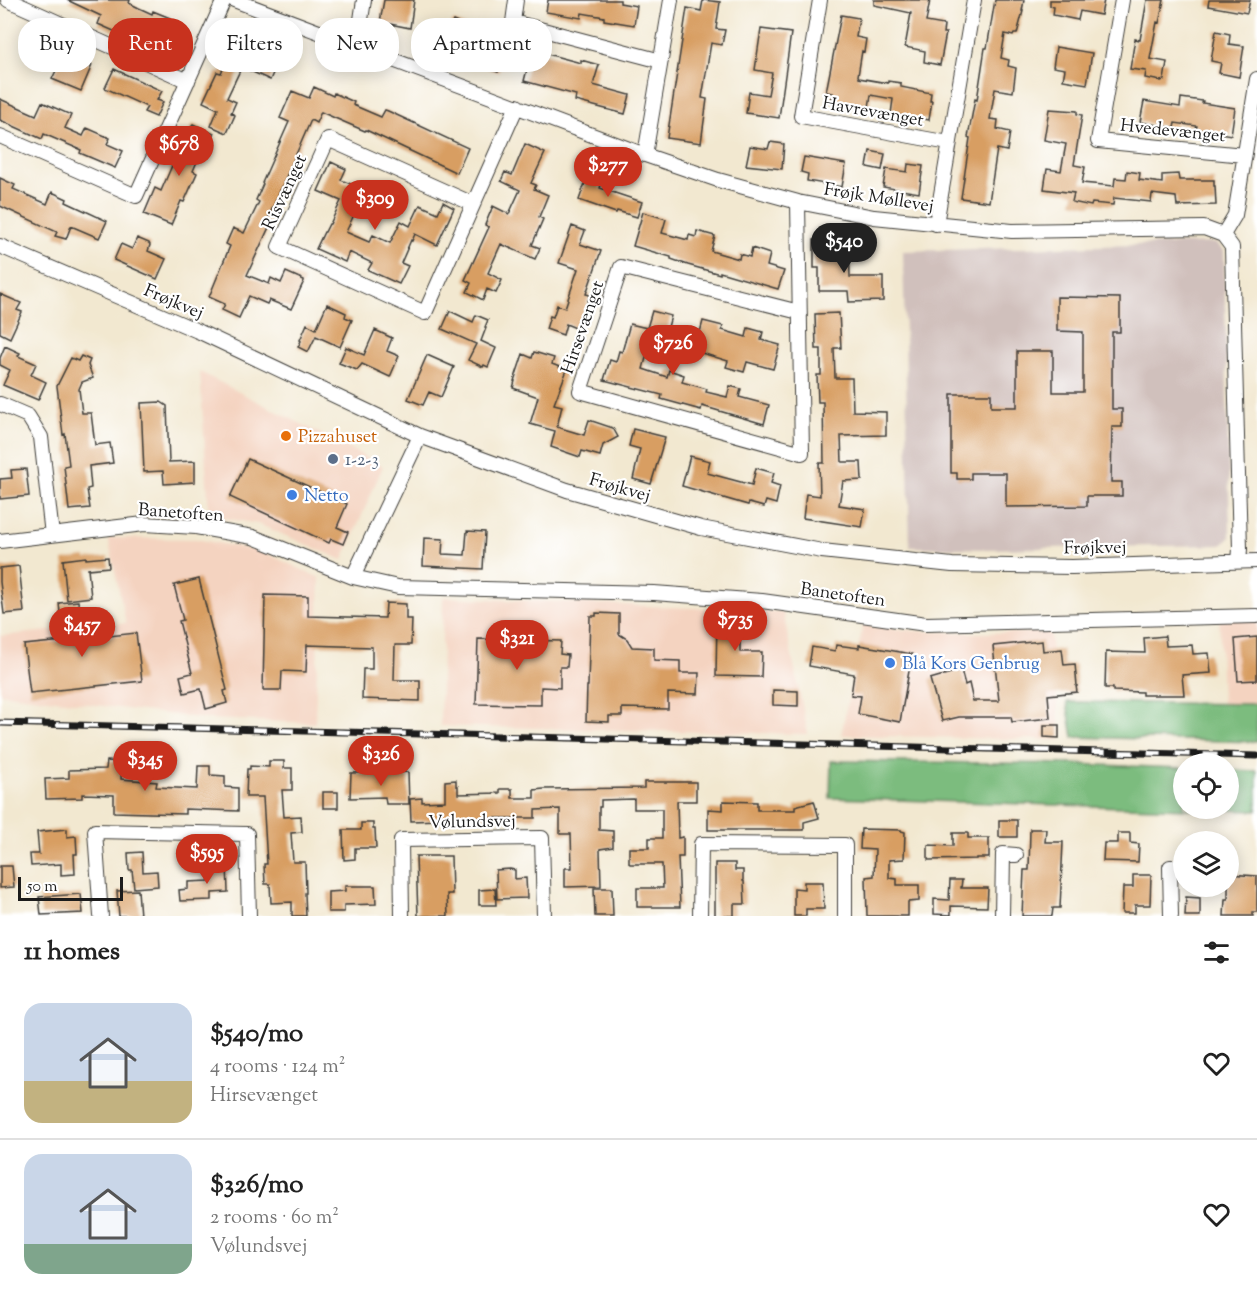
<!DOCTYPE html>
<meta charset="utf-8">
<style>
:root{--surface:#fff;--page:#f2f2f2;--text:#222;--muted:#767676;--line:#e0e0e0;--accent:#c8321e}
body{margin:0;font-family:"Sorts Mill Goudy",serif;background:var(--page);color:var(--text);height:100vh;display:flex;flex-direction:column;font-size:22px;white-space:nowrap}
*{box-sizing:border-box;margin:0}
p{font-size:20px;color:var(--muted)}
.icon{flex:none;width:33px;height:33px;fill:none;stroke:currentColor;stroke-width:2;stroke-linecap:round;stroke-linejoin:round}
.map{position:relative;height:916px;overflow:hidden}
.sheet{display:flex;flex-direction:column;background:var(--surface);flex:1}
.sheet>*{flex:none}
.top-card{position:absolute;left:18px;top:18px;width:600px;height:54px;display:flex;gap:12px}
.fabs{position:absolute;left:1173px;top:753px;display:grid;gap:12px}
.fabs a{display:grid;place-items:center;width:66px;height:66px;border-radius:50%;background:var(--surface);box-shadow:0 3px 15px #0003;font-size:30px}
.scale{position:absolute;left:18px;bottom:15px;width:105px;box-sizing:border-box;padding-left:6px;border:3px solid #1c1c1c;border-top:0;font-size:16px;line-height:21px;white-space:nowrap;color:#1c1c1c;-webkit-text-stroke:4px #fff;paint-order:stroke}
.price{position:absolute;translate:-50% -51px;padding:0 14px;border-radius:21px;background:var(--accent);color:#fff;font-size:20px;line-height:39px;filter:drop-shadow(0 2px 3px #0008)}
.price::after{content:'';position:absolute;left:50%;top:36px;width:18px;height:14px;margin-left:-9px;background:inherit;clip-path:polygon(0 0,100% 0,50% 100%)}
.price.current{background:#222;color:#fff}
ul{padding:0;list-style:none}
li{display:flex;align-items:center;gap:18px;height:150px;padding:0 24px}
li+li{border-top:2px solid var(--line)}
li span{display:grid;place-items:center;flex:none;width:168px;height:120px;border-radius:18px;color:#555}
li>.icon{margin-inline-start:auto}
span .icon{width:72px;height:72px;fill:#fffc;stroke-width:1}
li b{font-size:26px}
h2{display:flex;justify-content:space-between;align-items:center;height:72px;padding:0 24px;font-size:26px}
.pill{padding:0 21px;border-radius:24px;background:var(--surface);box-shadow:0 3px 15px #0003;font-size:21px;line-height:54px}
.pill.current{background:var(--accent);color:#fff}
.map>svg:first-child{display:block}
.built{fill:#f4d3c0}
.industrial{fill:#d0c0bc}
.forest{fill:#7bbc7e;stroke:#4c6c4d;stroke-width:1.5}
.building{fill:#d89e62}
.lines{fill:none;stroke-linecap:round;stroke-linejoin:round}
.minor-casing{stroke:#3c3b37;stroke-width:16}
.minor{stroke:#fff;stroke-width:14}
.rail-casing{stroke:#1c1c1c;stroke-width:7}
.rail{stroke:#fff;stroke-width:4.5;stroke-dasharray:14;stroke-linecap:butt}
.food-dot{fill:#e8710a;stroke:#fff;stroke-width:2}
.service-dot{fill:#5c6f8a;stroke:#fff;stroke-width:2}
.shop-dot{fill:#3f7fe0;stroke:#fff;stroke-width:2}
.labels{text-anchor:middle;stroke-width:4.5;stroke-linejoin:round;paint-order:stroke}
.street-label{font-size:18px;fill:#1c1c1c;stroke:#fff}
.food-label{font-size:18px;fill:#c56008;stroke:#fff;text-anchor:start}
.service-label{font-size:18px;fill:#4e5e75;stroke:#fff;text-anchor:start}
.shop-label{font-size:18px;fill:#366cbe;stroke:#fff;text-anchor:start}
</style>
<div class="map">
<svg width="1257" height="916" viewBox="0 0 1257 916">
<rect width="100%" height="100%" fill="#fff"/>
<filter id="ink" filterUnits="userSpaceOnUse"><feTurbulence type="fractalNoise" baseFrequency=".0167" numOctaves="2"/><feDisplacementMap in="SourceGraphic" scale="12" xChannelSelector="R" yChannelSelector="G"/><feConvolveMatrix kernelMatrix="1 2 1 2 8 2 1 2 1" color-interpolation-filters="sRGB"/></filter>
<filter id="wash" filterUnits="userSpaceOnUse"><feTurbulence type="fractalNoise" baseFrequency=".008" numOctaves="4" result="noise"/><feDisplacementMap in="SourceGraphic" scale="24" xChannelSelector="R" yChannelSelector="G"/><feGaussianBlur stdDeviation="1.35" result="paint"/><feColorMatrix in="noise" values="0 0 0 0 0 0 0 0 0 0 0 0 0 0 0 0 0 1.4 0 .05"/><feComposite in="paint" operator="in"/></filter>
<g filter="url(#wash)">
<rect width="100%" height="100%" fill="#f2e8d0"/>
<!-- built -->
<path class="built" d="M200,372L383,466L343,560L258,524L209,515Z
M108,538L196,539L261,551L320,578L315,723L207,719L0,693V636L126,623Z
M443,597L783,612L808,734L440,726Z
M1257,609V704H1222L1219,611Z
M863,625L916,631L970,633L1050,632L1061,740L841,735Z"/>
<!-- industrial -->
<path class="industrial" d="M1215,243L1224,251L1230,537L1222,545L986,549L910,547L903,251Z"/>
<!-- forest -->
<path class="forest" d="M1067,702L1257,704V742L1073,737Z
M831,761L1072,764L1183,768L1184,808H1228L1229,770L1257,771V811L830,798Z"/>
<g id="blocks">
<!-- building -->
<path class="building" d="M67,0H130L129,3L139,8L152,14L153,11L170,18L164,30L180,38L173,55L140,40L141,38L118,27L116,32L98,24L101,16Z
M384,0H414L410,28L380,22Z
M548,0H620V3L637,6L634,25L604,20V17L582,13L581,18L546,12Z
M703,0L720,2L716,29L725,30L722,45L711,43L702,98L707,99L701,143L667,138L687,8L701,11Z
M874,0H930L926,22L944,25L943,33H946L940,65L924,62L925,51L905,47L911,13L874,5Z
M995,0H1024L1022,11H1023L1017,34H1014L1013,36L1005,34L1001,58L1009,60L1008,66L1016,68L1013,92L995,89L990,119L998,120L997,129L1010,132L1007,151L997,149L989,202L961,198L970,138L968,137L975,99L977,100L985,48H987Z
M1050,0H1104L1101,15L1080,11L1078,20L1053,15L1054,7L1050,6Z
M1147,0H1164L1159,23L1157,22L1150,59L1167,62L1164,80L1161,81L1145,78L1146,71L1130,69L1135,39L1140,40Z
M1209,0H1250L1247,13L1208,6Z
M841,15L859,18L856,37L866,39L864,52L862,51L858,76L859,77V78L888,83V81L901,83V87L931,93L930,101H932L929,120L891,114L893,99L871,95L869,107L831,101L833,93L826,92Z
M453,21L468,27L464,36L506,52L498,72L481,66L482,63L445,49L450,34L448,33Z
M761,29L791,33L779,118L746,113L749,92L768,95L772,73L755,70Z
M1216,31L1230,34L1229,44L1244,46L1239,77L1219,73L1221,63L1211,61Z
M267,41L284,48L270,80L244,68L251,51L260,55Z
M1056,47L1092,53L1087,84L1063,80L1065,69L1053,67Z
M532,50L581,63V60L599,65L593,85L630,95L625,114L575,101L576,95L524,81Z
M229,55L244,62L227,98L236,102L231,113L235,115L227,133L211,126L218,109L203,102L217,72L221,73Z
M75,57L92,65L81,91L52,79L62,58L72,63Z
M114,69L162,91L157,100L163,102L156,117L144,112L147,107L105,88Z
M314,87L333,96L334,93L354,102L353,105L381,117L385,110L388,111L468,148L457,173L366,130L365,131L321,112L316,123L311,120L266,223L270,225L247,275L269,284L271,278L281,283L286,272L304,280V281L291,309L269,300L267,304L249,296L239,318L222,310L225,304L209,297L230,246L226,244L233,228L244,233L259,202L256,200L263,184L262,183L289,122L280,118L292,91L309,98Z
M1181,98L1203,101L1202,103L1235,108L1231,135L1196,129L1197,126L1175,123L1174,128L1140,122L1144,101L1180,107Z
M0,99L36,115L42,102L71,115L65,128L83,136L87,128L110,138L107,144L123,151L115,168L80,153L81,150L44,134L42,139L0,120Z
M1049,109L1077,111V114L1082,115L1074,165L1085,167L1082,183L1114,186L1115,178L1126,179L1127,171L1140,173L1139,180L1162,183V175L1178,174L1179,180H1214V186H1215L1216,205L1177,206L1176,197L1152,194L1151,202L1114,198L1113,205L1092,203L1091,206L1072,202L1074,193L1044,189L1047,169L1061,171L1066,144L1044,140Z
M193,124L214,134L207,150L203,148L193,171L197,173L184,202L181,201L171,225L144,214L155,188L161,191L174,161L176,162Z
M770,142L784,144L782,169L746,165L750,146L768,149Z
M525,144L545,153L531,183L536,185L534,189L548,195L539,217L543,219L532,245L540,248L535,259L501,244L488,273L502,280L496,293L487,289L483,300L467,292L471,283L465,280L489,227L485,225L493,206L509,214L520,190L501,181L505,172L512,175Z
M870,151L885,154L882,170L867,167Z
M804,157L846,164L842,187L807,181L808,174L801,172Z
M331,162L346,169L341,180L358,187L351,203L358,206L346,232L369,242L373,235L390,243L401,221L410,226L420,205L438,213L443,202L454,208L437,245L415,234L412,241L411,240L401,263L408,266L399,284L368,270L372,263L349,252L345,262L316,249L324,232H325L329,224H330L341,201L318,191Z
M908,164L923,166L919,193L883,187L886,169L907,172Z
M589,172L603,177L600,188L642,202L637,217L617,211L616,213L579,200Z
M0,178L15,185L13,189L47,204L52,192L67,199L66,202L107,221L99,238L71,226L66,239L55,236L57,232L0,206Z
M643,212L666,219L662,233L688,240L689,235L696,237L697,231L715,236L711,251L739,259L740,254L750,257L752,248L770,254L767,266L784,271L778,289L720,272V274L688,265L671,259V257L633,246Z
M572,226L585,231L580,244L601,251L586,294L590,295L578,329L566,324L563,335L546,329L550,316L553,317L557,305L565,308L578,269L559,263Z
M137,238L149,243L150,245L148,251L166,259L157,279L114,260L121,244L132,249Z
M814,240H829V244H849L850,277H883V301L849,302L848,291H819V268H814Z
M0,294L21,303L17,310L22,312L10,338L0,333Z
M1057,297L1120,298V332H1112V409H1122V427H1112L1111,482H1122V496H1087V506L1006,507V473H971V479H957V473H951V394H991V407H1017V351H1053V392H1083V332L1057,331Z
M327,304L346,313L345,317L352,320L340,347L316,336L308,352L298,347L301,341L300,340L307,324L316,329Z
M450,311L473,322L476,315L488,320L485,327L486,328L481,341L496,348L488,367L484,365L483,367L468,360L476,344L442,329Z
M652,311L671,316L664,342L651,339L643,369L667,377L669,370L684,375L682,382L707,389L706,392L727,397L730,386L741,389L739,397L769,405L764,424L702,406L701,410L661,399L662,395L604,380L610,360L616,362L619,351L622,352L630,324L647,328Z
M839,313L841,348H834L835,378H852L853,411L886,412V435L841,436L842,462H861L862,480L843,481L839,505L865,509L862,527L803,518L806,494L820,496L819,463H824L823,402H818L817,375H821V349H816L815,314Z
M703,321L723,326L722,330L746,337L748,328L763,332L761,340L780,345L773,369L747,362L744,372L726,367L728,361L695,351Z
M375,330L392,338L387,351L399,356L390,377L362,364L357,370L339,363L346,347L364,355Z
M5,346L20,353L18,356L36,364L31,375L46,382L38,400L3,385L10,370L0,365V358Z
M534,352L554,358L552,364L567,370L554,404L562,406L557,427L584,435L589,420L613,428L618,437L603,445L600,456L582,451L580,457L551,447L555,431L530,424L538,397L513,388L515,381H514L523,354L532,358Z
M427,355L454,367L441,397L429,392L423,405L408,399Z
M81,356L90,360L88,365L93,378L82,382L79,389L82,413H91L95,445L110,443L113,463L89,466L91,488L87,489L90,508L69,510L64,466L69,465L65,434L63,435L57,386L71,358L78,361Z
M161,402L167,406L169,462L195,461V482L164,484L163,471L144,472L141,403Z
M633,429L665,437L651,484L633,479L640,449L629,446Z
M690,456L710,461L707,473L752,485L756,468L774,473L771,483L780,486L776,504L766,501L764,507L749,503L748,505L682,486Z
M248,459L347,504L337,527L348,532L343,544L331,539L329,543L230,497Z
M26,469L29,496L0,499V479L12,478L11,470Z
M467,531L485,532L483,569L423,566L424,538L443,539L442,554L465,555Z
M86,557V559L108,557L109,567L88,569L91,597L67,600L63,560Z
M19,566L24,612L4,614L0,582V568Z
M199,579L227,690L224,691L227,703L206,709L201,689L184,693L180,676L192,673L179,621L183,620L174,585Z
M265,595L308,596V616L385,618L386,603L406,604V619H412L411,645H395L394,680H420V701L362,699L363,669H372V647L307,645L306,672L282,671L281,690H263Z
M78,601L82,639L136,633L142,681L30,693L24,645L63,641L59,603Z
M596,613L619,614V634L627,639L632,647L654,648V660L680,661V673H699L698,694L668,693V709L622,708V716H609V722L586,721L587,686H588L590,616H596Z
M717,618L740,619V652H762L761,677L716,676Z
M1165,636L1166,646L1192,645L1193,654L1209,653L1211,673L1182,675L1184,695H1142V692L1113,691V688H1105L1106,652L1145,653L1144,638Z
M1257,637V680L1238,681L1235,639Z
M478,639L561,641L560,654L568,655L567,667H560V688L541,687V705L476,704Z
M1042,641L1043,651L1062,649L1064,665L1075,664L1077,686H1076L1077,692L1048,695L1050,718L1012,722L1011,717H959L942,721L930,679L961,670L965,685L969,683L973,701H999L993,646Z
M836,645L859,648V645L912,654L900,722L858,714L861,696L851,695L854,674L809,666L812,647L835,651Z
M773,690L798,691V706L773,705Z
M1044,725H1059V738L1044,737Z
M107,761L122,762L121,779L157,782L156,787L197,789L198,766H210V775L225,776V787L238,788V811L185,809V814L114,812V795L82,794V798L46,799L45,779L69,778V770L106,769Z
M269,761H284V768H292V790H282L284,817L301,816L302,832L291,833L293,862H305L306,893H305L306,916H292V902L271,903L270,884H265L264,864H267L263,797H246L247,769H250V766L269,767Z
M408,772L409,804H386L385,797L350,798L351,773Z
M456,780V786H458V794L500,793V789H512V798H534V790L544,789L644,788V782H696V801H677L678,838L683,837V857H678L680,907H637V888H663L662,864H630L629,863V848H649V838H662V809H634V799L601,800V807H599V830L613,831V847L600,849L601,886L565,887V868H572L571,834H560V809L535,810V818H441V820L411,821L410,799L422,798V802L445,801V781Z
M323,792H338V808H323Z
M723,801L757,802V810H795V806L814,801L819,818L804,822V830H708V809L723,810Z
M999,820H1017V837H999Z
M361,823H373V829H375L376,848H355V859L344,860L343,830H361Z
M67,829V837L76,836L77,854H74L75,874L61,875V864L31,866L30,854H39L37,832Z
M861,829L901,830V831L905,832L904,859L889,860V878L897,879V885H919V901L908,902V916H867L866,877L874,876L875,850L860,849Z
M1030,829H1046L1045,842H1063L1060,908H1053L1052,916H1022L1024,870H1029Z
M953,833H968V838H989V858H976V859L928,860V845L953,846Z
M1118,833H1130V843L1139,844L1138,862L1103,861L1104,843H1118Z
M142,852L143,872L157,871L158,886L134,888L132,870H129L128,853Z
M416,856H451L452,894H447L448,916H418Z
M715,863H735V870H743V881H744L745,904H734V916H715Z
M227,864L228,892L212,893V900L180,901L179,890L188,889V882L209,881L208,865Z
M0,866H12L14,887L0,888Z
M510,869L515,870V879L526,878L527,898L497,899L496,870Z
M1228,874L1257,876V912H1253V916H1224L1225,899H1228Z
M1133,875H1151L1150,905H1135V913H1122L1123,887H1133Z
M950,880H962L961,888H988L987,907L951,906V915L934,914V899L949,900Z
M804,882H823L824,909H806V916H794V888L804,889Z
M345,886H375L376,904L344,905V912H328V892L345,891Z
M594,888H612L613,916H595Z
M495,889L496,905H479V890Z
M138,890L140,916H119L117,891Z
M81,894L83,913L41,915L39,897Z
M1186,897L1200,898V916H1185Z"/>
</g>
</g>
<g filter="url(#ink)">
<use href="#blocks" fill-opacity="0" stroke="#3c3b37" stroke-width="1.5"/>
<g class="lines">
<defs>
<path id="minor" d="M8,0L188,81
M234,0L645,155L718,180L798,202L874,217L1012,231L1204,228L1223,235L1232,247L1240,549L1239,561
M516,0L513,22L661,61
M820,0L801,116L949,143
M1122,0L1098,141L1244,155
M357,46L364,0
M0,136L136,196L224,0
M645,155L671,0
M798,202L802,453L580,391L621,267L799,312
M473,204L328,139L279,247L425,313L517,106
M936,224L974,0
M1223,235L1235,215L1257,79
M0,246L200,332L420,436L567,490L701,528L822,551L952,565L1072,567L1257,561
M0,404L28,416L41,437L52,535
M0,541L144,524L196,527L253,537L353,577L398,587L654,593L762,601L926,624L1257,616
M353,577L420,436
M101,916L95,831L247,834L249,916
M402,916L401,840L542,838L544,916
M700,916L701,844L845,845V916
M1002,916L1003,854L1016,855
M1171,916L1170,867H1183"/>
</defs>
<!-- minor casing -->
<use href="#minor" class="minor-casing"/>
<!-- minor -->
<use href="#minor" class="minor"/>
<defs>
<path id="rail" d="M0,723L1257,756"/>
</defs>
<!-- rail casing -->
<use href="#rail" class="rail-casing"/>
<!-- rail -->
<use href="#rail" class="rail"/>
</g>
</g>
<!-- markers -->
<circle class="food-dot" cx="286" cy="436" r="6"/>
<circle class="service-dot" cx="333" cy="459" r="6"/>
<g class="shop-dot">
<circle cx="292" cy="495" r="6"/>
<circle cx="890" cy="663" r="6"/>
</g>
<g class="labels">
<!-- street labels -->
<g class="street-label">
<text transform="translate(873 111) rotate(10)" y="6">Havrevænget</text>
<text transform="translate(1173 130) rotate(6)" y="6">Hvedevænget</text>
<text transform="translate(284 192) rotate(-65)" y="6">Risvænget</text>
<text transform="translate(879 197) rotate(9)" y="6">Frøjk Møllevej</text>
<text transform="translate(174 301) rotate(23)" y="6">Frøjkvej</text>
<text transform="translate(582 327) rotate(-71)" y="6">Hirsevænget</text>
<text transform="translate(620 487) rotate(16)" y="6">Frøjkvej</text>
<text transform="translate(181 512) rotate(4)" y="6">Banetoften</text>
<text transform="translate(1095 547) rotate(-1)" y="6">Frøjkvej</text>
<text transform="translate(843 594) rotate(8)" y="6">Banetoften</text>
<text transform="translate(472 821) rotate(-1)" y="6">Vølundsvej</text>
</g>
<!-- food labels -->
<g class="food-label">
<text x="298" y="442">Pizzahuset</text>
</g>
<!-- service labels -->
<g class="service-label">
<text x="345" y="465">1-2-3</text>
</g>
<!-- shop labels -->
<g class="shop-label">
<text x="304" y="501">Netto</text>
<text x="902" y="669">Blå Kors Genbrug</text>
</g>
</g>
</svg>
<div class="fabs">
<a><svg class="icon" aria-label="locate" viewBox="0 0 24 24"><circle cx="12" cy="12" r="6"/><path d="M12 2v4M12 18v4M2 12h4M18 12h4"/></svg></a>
<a><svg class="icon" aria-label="layers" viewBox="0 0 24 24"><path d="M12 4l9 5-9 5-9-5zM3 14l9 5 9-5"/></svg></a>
</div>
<div class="scale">50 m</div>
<b class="price" style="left:179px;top:177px">$678</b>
<b class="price" style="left:608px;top:198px">$277</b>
<b class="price" style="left:375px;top:231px">$309</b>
<b class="price current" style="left:844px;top:274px">$540</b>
<b class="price" style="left:673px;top:376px">$726</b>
<b class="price" style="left:735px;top:652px">$735</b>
<b class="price" style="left:82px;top:658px">$457</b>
<b class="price" style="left:517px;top:671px">$321</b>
<b class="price" style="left:381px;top:787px">$326</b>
<b class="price" style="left:145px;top:792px">$345</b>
<b class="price" style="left:207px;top:885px">$595</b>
<div class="top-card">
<a class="pill">Buy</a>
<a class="pill current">Rent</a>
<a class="pill">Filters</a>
<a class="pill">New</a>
<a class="pill">Apartment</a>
</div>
</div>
<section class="sheet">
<h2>11 homes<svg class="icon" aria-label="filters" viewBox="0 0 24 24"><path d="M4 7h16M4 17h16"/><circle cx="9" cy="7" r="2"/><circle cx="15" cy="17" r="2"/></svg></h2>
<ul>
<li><span style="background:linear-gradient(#c9d6e8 65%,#c2b280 0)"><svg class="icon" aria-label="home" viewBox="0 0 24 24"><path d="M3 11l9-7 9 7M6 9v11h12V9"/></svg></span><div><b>$540/mo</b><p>4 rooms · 124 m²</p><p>Hirsevænget</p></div><svg class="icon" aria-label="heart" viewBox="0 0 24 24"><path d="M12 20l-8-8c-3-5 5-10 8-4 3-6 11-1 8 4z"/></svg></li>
<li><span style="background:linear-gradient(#c9d6e8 75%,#7fa58c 0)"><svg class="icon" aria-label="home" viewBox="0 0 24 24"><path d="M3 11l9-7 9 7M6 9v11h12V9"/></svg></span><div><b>$326/mo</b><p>2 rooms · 60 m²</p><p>Vølundsvej</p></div><svg class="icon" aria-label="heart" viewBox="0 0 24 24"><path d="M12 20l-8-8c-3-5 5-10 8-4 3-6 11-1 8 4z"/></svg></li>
</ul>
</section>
